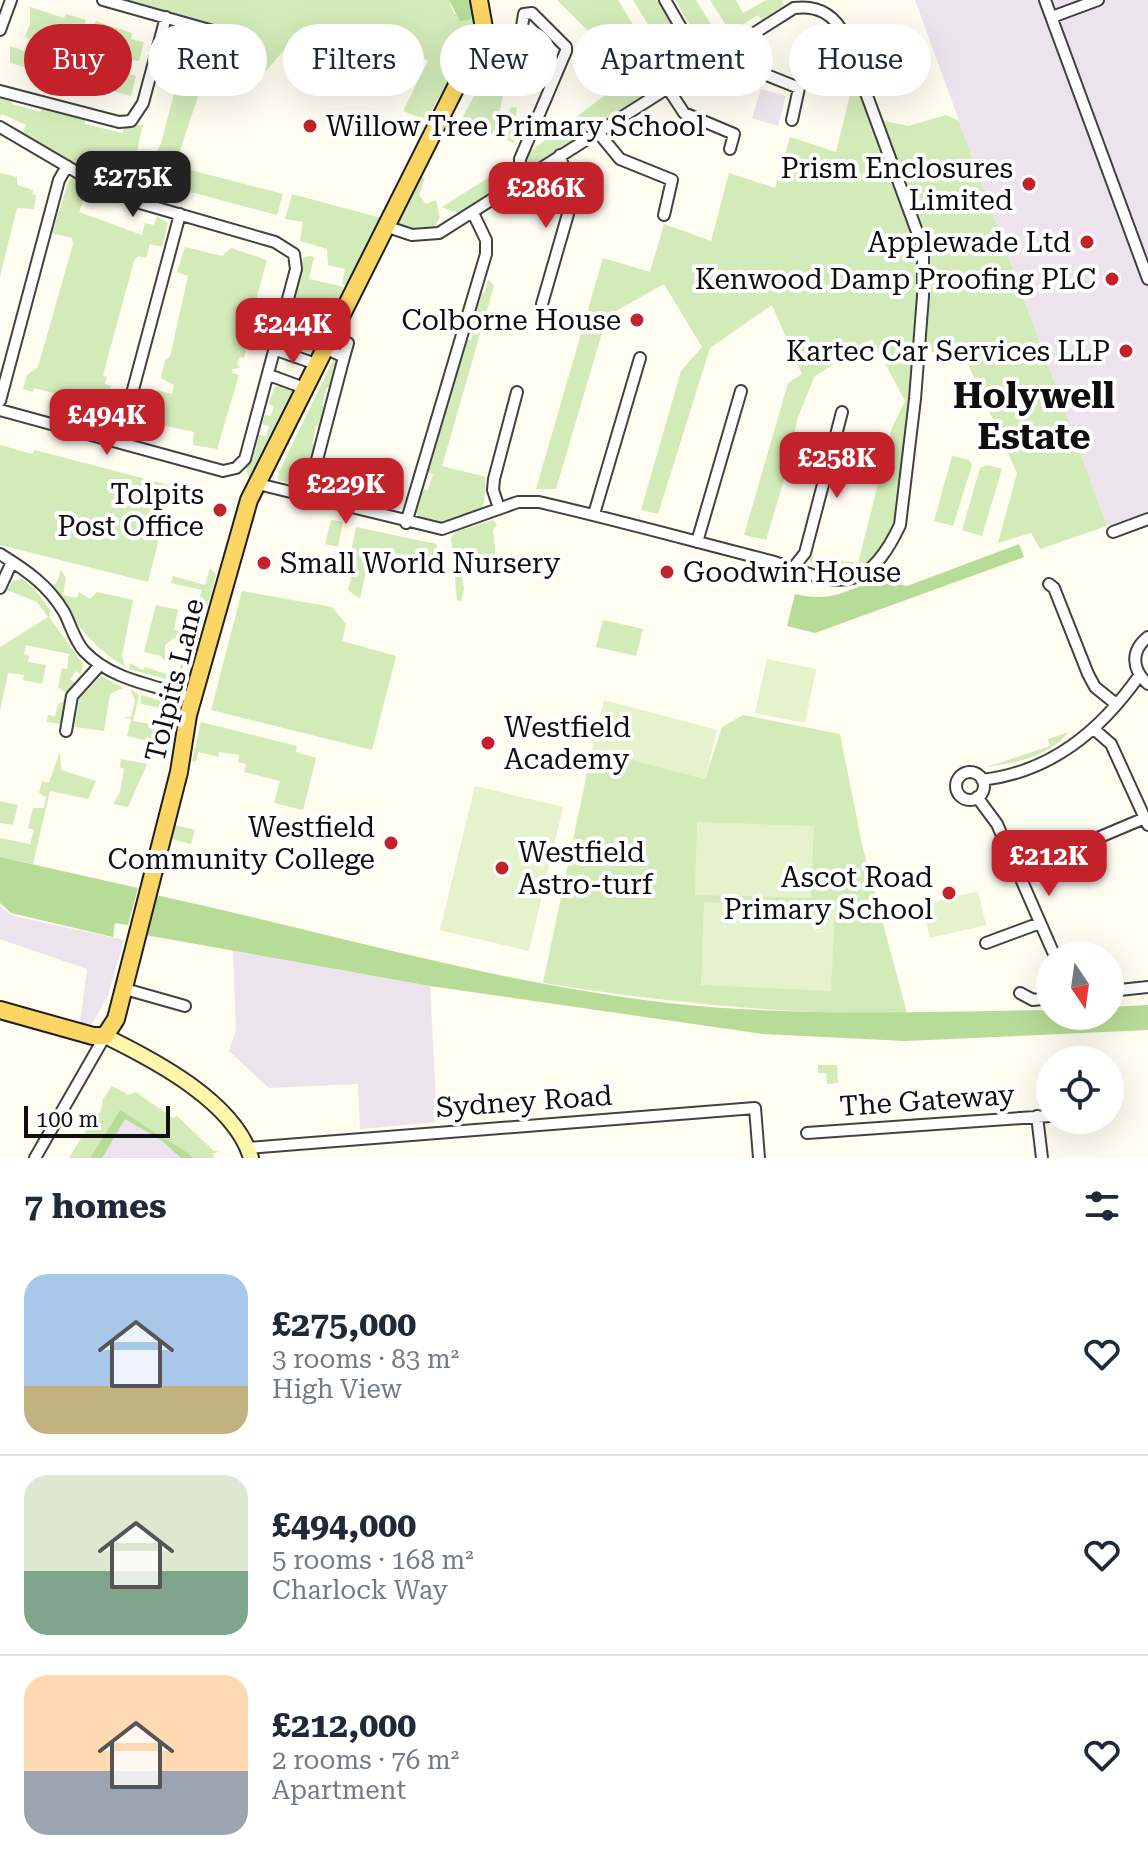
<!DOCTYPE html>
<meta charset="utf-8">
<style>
:root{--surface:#fff;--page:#f2f2f3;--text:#1f2937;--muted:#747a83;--line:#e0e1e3;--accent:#c3222b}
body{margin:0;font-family:"Roboto Serif",serif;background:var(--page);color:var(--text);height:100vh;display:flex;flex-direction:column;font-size:30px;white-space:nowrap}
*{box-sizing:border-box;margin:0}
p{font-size:26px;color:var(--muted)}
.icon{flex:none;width:44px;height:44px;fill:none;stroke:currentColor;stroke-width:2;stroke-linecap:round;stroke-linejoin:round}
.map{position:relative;height:1158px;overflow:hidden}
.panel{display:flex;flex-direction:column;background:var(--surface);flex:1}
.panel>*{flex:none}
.top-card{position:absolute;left:24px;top:24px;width:1100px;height:72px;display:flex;gap:16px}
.needle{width:52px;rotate:167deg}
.fabs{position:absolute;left:1036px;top:942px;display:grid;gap:16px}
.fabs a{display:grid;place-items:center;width:88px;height:88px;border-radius:50%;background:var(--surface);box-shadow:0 8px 32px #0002;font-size:40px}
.scale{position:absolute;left:24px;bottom:20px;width:146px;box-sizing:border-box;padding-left:8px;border:4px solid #0f0f0f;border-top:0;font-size:22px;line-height:28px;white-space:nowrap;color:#0f0f0f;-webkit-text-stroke:6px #fff;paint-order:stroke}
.price{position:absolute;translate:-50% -68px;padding:0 18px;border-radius:16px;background:var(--accent);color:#fff;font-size:26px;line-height:52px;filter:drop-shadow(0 2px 4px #0008)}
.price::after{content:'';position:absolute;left:50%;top:48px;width:24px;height:18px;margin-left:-12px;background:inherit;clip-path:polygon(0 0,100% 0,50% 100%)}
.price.selected{background:#222;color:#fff}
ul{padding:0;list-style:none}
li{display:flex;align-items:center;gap:24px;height:200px;padding:0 24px}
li+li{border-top:2px solid var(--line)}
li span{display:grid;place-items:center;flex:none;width:224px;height:160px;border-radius:24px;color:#555}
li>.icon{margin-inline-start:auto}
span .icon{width:96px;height:96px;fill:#fffc;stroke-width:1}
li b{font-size:34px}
h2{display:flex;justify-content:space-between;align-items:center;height:96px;padding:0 24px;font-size:34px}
.chip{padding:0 28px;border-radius:36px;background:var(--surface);box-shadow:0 8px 32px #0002;font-size:28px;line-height:72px}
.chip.selected{background:var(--accent);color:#fff}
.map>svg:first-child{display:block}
.industrial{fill:#ece3ed}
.green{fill:#d3ebb9}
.forest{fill:#b7dc97}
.pitch{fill:#e5f2cb}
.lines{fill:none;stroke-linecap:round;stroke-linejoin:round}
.street-casing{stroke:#424242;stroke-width:14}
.secondary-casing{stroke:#313131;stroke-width:18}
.primary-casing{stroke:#202020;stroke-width:20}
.street{stroke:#fff;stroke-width:10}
.secondary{stroke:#fff5ab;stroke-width:14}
.primary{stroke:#fcd664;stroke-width:16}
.poi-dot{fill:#c3222b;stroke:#fff;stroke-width:3}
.labels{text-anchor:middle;stroke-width:8;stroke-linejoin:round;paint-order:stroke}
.poi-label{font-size:28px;fill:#0f0f0f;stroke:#fff;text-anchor:end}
.street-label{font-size:28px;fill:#0f0f0f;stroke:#fff}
.district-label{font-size:36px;font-weight:bold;fill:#0f0f0f;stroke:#fff}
</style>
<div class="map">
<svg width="1148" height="1158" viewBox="0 0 1148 1158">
<rect width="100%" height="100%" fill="#fffcf0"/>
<!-- industrial -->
<path class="industrial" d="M915,0H1148V513L1107,526Z
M761,89L786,96L778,126L752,118Z
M0,906L13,916L124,940L108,995L92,1024H80L87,969L0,939Z
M233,951L430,986L437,1122L360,1129L358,1084L269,1088L229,1051L236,1030Z
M120,1110L193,1158H90Z"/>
<!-- green -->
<path class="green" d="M126,0H449L454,14L474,15L471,40L426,120L403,111L428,61L402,47L392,65L368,50L342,82L291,42L265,72L243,64L249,37Z
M557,0H618L657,64L680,50L666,54L633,0H659L687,47L686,68L459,213L442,207L532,150L632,75Z
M675,0H696L715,31L726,25L710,0H736L743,13L766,0H782L784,5L761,21L758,15L731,32L734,38L724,44L720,38L713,43L716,50L700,55L693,45L699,40Z
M30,7L64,18L66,14L86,20L84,27L93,29L96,21L132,33L131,39L144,42L139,61L128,59L125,73L136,76L131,96L10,63V46L24,51L29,39L25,37L30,24Z
M176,48L242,70L237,89L204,78L175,166L283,194L277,215L145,180L161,143L173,98Z
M855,75L873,124L885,121L908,126L946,115L959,121L1107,526L1040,549L1031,533L998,543L1017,473L966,360L924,350L917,423L904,431C903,484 904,546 851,574L815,570L808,556L858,563L892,428L905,401L872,339L814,377L797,420L789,463L766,540L744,535L788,383L802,374L772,305L710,348L658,514L641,510L681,371L702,347L664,284L607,316L556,489H536L603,258L650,272L664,224L711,241L729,173L775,188L790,137L836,152Z
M485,76L507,79L494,135L461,120Z
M0,94L14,97L12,104L40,112L43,105L86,116L85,124L122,133L125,126L143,125L136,155L141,197L126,192L128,186L96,168L92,175L23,132L26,125L2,114L0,117Z
M511,107L517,108L514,124L526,126L513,143L501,137Z
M0,173L17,177V185L33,190L32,194L36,195L34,209L17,208L0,277Z
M414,175L425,178L419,195L426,204L436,200L440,217L433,229L408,231L396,222Z
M74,178L89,186L79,212L142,235L145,223L154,225L157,216L168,223L162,247L150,244L146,258L138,256L134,261L103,375L107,377L105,384L111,386L102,411L93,408L94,403L72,399L74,393L66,391L64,396L34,388L33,392L23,389L27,375L38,367L73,244L72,238L52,233L69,180Z
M292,194L381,218L347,286L342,284L345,269L328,265L327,249L300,241L303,222L285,219Z
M185,247L222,256L231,248L267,260L253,311L248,310L247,314L252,316L244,358L240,357L237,364L241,368L232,369V373L239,375L217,449L193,445L194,432L146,422L157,390L172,394L174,385L161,378L165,360L170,357L188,276L177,272Z
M310,256L314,257L309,279L344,287L313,353L282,346L280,341L303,258Z
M488,279L494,286L442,466L486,477C484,485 486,503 482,508C470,524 439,525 422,521L415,511L420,489L428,490L433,474L425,472L464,339L471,340L473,329L467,326L476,293L484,294Z
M334,358L338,361L334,388L327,387L322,405L329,407L323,427L316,426L312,444L318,446L309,482L303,487L278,480L279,472Z
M281,385L293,388L295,398L251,484L246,468L253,458L259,435L266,436L269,426L262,424L265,415L271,416L274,406L268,404L275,387Z
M0,445L32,454L35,450L172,486L148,582L0,545Z
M952,456L969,460L972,465L953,526L934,521Z
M988,465L1002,469L982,536L962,530L980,468Z
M331,520L343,522L338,547L325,544Z
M493,520L497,525L493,530L496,559L458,551L464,589L461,601L457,600L451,538L455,532Z
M356,527L436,544L441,567L431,571L428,561L371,548L360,599L348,590L351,579L347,573Z
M210,568L216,574L211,596L177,682L129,669L130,663L143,670L145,667L176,677L179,675L185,640L174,638L165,645V661L161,656L144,652L156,605L178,610L174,630L188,633L202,590L171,583L173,576L205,585Z
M61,570L66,578L63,595L77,598L79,592L90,599L97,592L133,600L122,656L125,666C92,649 71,616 51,584H56Z
M22,579L33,587L51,611L49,617L83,664L81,675L76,671L70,679L75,683L61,724L47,722L48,715L55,716L58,704L63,702L65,692L58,687L62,668L67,669L69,654L26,645L24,654L29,656L28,662L46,665L42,684L23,680L24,675L8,673L0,711V647L48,617L37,602L7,590L13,581Z
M242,591L332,607L346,624L342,641L396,656L372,750L211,710Z
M603,620L643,629L636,656L596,647Z
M101,676L123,688L110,694L104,731L75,727L79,699Z
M130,689L139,695L133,721L156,725L153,742L127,736L131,719L124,717H131L135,700Z
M141,695L175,705V711L141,704Z
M743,715L840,734L863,849L907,1013C784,1015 664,1002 543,983L592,749L705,779L722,727Z
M201,722L297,746L296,752L316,758L303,810L274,803L280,781L244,772L246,764L238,762L239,755L219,752L218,757L198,752L196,762L192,761Z
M1074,724C1057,755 1019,762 987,767L1050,746L1048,739L1069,732Z
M60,751L61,770L96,781L88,799L50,791L33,864L0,857V838L30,844L34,830L28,828L33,808H44L46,797L39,793L42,781L49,783Z
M121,759L147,764L128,807L113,804L120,792L124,769L120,767Z
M0,801L18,805L13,825L0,823Z
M175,825L195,830L191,844L172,839Z
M818,1065H837L838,1083L827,1084L826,1073H818Z
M112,1086L129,1095L136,1092L173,1118L177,1116L214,1151H220L213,1154L214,1158H193L120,1110L90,1158H69L95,1115L101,1111L103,1099Z"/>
<!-- forest -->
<path class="forest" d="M449,0H470L474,15L469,20L460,21Z
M1019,544L1024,557L815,633L787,626L795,594C845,606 858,577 896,578L895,583L907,586Z
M0,857L138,888L128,925L115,923L113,937L11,913L0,903Z
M156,895C326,932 495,983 668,1003C795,1017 922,1012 1050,1010V1016H1110V1007L1148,1005V1030L905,1041L763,1034L430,986L145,935Z
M120,1110L186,1152L193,1158H181L161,1140L125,1119L102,1158H90Z"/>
<!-- pitch -->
<path class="pitch" d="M767,659L816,669L805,723L755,713Z
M604,700L717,730L705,779L592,750Z
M475,786L563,807L529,951L440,930Z
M697,822L814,826L811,898L695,895Z
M978,891L986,925L930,938L922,905Z
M704,902L835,908L831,991L701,985Z"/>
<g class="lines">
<defs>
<path id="street" d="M103,0L213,31
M665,0L702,64
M1045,0L1148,279
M1052,17L1098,0
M0,30L11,0
M735,44L754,70L799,88L792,120
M667,87L684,113L734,134L730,149
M0,91L119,122L131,121L143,103L166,17
M0,127L92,181L140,203L275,242L294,254L296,269L245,459L236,468L223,471L0,410
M597,131L620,159L672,180L664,215
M520,182V159L566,51V47L532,13L524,14L519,45L523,51L558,68
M542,304L568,214L570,191L560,155
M276,350L319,365
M344,357L348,343
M269,375L307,389
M0,401L59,180L67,166
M119,442L180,214
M258,484L442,529L518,502H539C617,520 693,541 771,561C797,568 825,585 853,578C876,572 891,544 900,525L915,399L923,296V248L845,36C834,14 818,5 794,8L439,233L412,235L385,226
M307,498L344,357L327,349
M499,508L493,490L494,479L517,392
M594,514L640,358
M406,523L486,254V240L473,213
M1113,532L1148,519
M697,542L741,391
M0,554C26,570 48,585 64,612C71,625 74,640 84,651C112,681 156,685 192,698
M793,568L805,553L842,412
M1049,584L1054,588L1088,674L1095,687L1116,704
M0,588L12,562
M1148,637C1130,651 1132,670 1148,684
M1095,730L1111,744L1148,825
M66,731L72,696L100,665
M956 786a14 14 0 1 1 28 0a14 14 0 1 1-28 0Z
M982,780C1051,772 1100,731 1139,676
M977,797L997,824L1053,952
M1088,842L1145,818
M986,943L1040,923
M125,989L185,1006
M1110,991L1148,987
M1020,993L1033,1000L1050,998
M1037,1116L1042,1158
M807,1133L1050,1116
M248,1148L755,1108L759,1158
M35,1158L105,1036"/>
<path id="secondary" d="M105,1036C154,1060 235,1102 251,1158"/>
<path id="primary" d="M0,1010L93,1036H105L116,1019L179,772L188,715L249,500L478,43L484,28L479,0"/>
</defs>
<!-- street casing -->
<use href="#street" class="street-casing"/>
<!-- secondary casing -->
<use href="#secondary" class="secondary-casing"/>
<!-- primary casing -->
<use href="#primary" class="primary-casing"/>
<!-- street -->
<use href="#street" class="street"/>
<!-- secondary -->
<use href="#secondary" class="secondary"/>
<!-- primary -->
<use href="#primary" class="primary"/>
</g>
<!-- markers -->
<g class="poi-dot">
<circle cx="310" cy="126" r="8"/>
<circle cx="1029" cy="184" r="8"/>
<circle cx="1087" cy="242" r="8"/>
<circle cx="1112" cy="279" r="8"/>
<circle cx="637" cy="320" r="8"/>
<circle cx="1126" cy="351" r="8"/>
<circle cx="220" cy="510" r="8"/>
<circle cx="264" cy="563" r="8"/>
<circle cx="667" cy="572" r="8"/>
<circle cx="488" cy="743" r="8"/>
<circle cx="391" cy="843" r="8"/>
<circle cx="502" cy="868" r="8"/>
<circle cx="949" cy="893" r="8"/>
</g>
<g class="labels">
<!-- poi labels -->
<g class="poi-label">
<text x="326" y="136" text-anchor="start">Willow Tree Primary School</text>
<text x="1013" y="178">Prism Enclosures<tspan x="1013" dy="32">Limited</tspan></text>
<text x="1071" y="252">Applewade Ltd</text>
<text x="1096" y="289">Kenwood Damp Proofing PLC</text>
<text x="621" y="330">Colborne House</text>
<text x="1110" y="361">Kartec Car Services LLP</text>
<text x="204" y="504">Tolpits<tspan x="204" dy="32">Post Office</tspan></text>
<text x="280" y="573" text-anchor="start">Small World Nursery</text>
<text x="683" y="582" text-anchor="start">Goodwin House</text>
<text x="504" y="737" text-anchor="start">Westfield<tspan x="504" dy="32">Academy</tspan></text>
<text x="375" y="837">Westfield<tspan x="375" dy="32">Community College</tspan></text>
<text x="518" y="862" text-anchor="start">Westfield<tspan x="518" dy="32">Astro-turf</tspan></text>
<text x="933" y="887">Ascot Road<tspan x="933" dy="32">Primary School</tspan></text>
</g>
<!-- street labels -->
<g class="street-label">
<text transform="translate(174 680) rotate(-76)" y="10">Tolpits Lane</text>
<text transform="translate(927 1100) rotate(-4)" y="10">The Gateway</text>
<text transform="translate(524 1101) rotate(-4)" y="10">Sydney Road</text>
</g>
<!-- district labels -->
<g class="district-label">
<text x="1034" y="408">Holywell<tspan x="1034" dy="41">Estate</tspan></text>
</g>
</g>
</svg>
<div class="fabs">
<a><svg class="needle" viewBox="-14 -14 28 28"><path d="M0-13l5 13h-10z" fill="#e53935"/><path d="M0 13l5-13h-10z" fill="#747a83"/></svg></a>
<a><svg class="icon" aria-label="locate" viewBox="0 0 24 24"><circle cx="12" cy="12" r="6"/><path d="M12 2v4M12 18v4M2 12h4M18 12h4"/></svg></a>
</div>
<div class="scale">100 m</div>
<b class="price selected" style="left:133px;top:219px">£275K</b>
<b class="price" style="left:546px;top:230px">£286K</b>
<b class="price" style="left:293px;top:366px">£244K</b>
<b class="price" style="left:107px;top:457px">£494K</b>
<b class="price" style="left:837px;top:500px">£258K</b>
<b class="price" style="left:346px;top:526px">£229K</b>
<b class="price" style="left:1049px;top:898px">£212K</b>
<div class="top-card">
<a class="chip selected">Buy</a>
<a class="chip">Rent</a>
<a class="chip">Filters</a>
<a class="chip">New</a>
<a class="chip">Apartment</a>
<a class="chip">House</a>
</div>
</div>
<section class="panel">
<h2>7 homes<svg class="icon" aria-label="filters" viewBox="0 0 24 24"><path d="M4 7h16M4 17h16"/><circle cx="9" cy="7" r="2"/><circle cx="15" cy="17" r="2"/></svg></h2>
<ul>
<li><span style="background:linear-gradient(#a9c7e8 70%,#c2b280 0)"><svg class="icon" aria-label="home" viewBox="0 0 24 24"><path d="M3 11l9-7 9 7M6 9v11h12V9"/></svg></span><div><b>£275,000</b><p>3 rooms · 83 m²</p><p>High View</p></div><svg class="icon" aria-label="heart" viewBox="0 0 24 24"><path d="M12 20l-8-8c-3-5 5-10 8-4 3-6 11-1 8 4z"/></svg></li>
<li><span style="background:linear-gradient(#dfe7d0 60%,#7fa58c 0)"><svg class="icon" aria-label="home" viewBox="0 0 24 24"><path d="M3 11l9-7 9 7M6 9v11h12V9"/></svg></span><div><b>£494,000</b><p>5 rooms · 168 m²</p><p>Charlock Way</p></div><svg class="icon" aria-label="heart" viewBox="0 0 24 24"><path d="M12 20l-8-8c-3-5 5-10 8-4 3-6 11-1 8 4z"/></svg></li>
<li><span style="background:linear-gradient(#ffd9b3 60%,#9aa5b1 0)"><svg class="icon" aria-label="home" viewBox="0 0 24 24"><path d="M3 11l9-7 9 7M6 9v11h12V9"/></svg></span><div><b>£212,000</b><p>2 rooms · 76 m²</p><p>Apartment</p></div><svg class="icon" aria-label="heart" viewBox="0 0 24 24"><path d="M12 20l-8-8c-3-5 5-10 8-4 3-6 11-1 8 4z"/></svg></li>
</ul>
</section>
